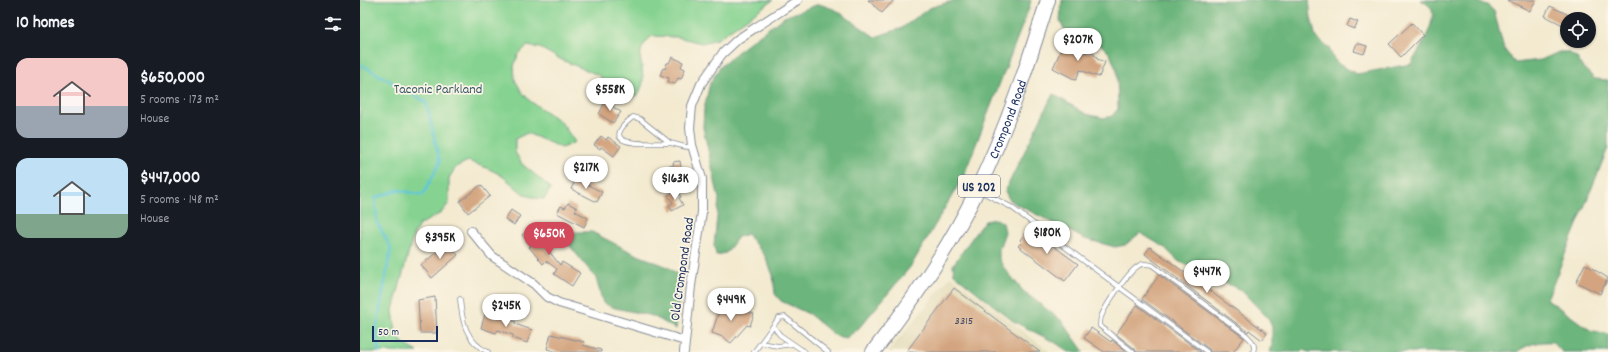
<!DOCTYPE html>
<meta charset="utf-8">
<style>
:root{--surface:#171b24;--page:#242831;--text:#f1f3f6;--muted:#9ea1a6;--accent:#d1495b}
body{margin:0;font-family:Dekko,sans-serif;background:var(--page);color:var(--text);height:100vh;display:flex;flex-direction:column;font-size:15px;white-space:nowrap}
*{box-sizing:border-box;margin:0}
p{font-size:13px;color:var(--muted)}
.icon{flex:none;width:22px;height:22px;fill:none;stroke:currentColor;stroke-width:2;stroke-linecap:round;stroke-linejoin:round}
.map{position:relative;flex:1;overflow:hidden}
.drawer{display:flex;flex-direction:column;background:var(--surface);width:360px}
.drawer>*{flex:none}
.buttons{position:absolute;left:1200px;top:12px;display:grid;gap:8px}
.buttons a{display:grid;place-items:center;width:36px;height:36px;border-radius:50%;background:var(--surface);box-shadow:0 1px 3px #0004;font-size:20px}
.scale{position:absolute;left:12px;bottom:10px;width:66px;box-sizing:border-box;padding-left:4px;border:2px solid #1b2f5e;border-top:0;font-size:11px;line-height:14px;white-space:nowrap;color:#1b2f5e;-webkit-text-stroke:3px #fcf5e5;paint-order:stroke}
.price{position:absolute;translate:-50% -34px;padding:0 9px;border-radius:14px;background:#fff;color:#222;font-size:13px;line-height:26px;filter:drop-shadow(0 1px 2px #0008)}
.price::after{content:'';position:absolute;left:50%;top:24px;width:12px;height:9px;margin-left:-6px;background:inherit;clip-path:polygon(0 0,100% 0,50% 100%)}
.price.selected{background:var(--accent);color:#fff}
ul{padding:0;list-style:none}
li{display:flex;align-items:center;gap:12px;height:100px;padding:0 16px}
li span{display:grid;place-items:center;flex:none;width:112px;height:80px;border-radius:12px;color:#555}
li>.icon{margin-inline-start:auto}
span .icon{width:48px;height:48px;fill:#fffc;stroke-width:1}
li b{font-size:17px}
h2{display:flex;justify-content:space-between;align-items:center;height:48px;padding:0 16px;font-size:17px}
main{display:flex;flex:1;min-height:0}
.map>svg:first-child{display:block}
.built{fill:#e3dcba}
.green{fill:#86d391;stroke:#508178}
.forest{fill:#6cb57b;stroke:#44726c}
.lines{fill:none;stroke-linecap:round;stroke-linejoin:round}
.stream{stroke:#5ec6db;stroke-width:2.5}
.building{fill:#d3a47f}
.lane-casing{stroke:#878c97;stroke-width:5.5}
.street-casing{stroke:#878c97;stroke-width:10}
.highway-casing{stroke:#878c97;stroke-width:16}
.lane{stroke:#fff;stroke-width:4}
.street{stroke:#fff;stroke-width:8}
.highway{stroke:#fff;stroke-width:14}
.labels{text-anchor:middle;stroke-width:3.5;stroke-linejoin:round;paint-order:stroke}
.number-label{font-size:12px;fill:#494c66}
.shield{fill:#fcf5e5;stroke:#5e6a86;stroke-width:1}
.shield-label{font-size:13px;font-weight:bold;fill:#1b2f5e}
.park-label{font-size:14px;fill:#36586b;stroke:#fcf5e5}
.street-label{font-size:14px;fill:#1b2f5e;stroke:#fcf5e5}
</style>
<main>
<section class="drawer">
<h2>10 homes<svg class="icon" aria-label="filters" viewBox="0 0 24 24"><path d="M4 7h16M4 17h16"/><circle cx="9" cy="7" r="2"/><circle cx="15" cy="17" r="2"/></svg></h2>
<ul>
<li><span style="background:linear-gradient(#f6c9c9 60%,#9aa5b1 0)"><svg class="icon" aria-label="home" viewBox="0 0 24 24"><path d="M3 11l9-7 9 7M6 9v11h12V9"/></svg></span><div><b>$650,000</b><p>5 rooms · 173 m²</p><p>House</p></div></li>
<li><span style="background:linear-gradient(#bfe0f5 70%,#7fa58c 0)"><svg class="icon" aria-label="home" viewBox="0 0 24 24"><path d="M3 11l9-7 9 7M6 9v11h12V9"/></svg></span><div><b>$447,000</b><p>5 rooms · 148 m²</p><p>House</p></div></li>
</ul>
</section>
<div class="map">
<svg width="1248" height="352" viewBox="0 0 1248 352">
<rect width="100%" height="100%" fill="#fcf5e5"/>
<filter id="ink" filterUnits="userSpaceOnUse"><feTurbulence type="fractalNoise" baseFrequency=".025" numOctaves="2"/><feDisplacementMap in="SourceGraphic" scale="8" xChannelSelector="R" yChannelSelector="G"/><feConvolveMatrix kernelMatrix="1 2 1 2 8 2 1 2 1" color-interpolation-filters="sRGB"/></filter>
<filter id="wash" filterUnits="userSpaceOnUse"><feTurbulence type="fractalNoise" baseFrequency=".012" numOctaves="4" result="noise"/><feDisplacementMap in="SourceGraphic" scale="16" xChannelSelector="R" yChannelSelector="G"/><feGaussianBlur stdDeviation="0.9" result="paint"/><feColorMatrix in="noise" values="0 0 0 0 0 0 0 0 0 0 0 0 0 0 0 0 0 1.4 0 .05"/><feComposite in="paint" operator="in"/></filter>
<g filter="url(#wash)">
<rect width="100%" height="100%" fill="#f3ead0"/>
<!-- built -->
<path class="built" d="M591,276L690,352H528Z"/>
<!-- green -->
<path class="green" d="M0,0H413L357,39L342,43L317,37L292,36C273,53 283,60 283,81C283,85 280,90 279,94L267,99L257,93L238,75L202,60L180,48L167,46L158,55L154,66L155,80L162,92L170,101L201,122L215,142L202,148L167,133L155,139V152L162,164L191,188L184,199C160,197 159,188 142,176C132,169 118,165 108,161L96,167L89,178V203L81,213L59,225L53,236L33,310L36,334L44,344L58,352H0Z"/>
<!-- forest -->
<path class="forest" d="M596,0H671L669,8L604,175L551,266L498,329L486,338L476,336L449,314L421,301L415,294L413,275L405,256L387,234L378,237L366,253L356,255L354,245L359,199L343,127L344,109L350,83L360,67L388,43L424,17L459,4L476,10L515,37L542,28L569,8Z
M702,0H949L951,18L956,38L969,48L973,58L980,65L997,74L1051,64C1058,52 1078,21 1071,8C1069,5 1064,2 1061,0H1112L1127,5L1134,11L1144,49L1155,63L1181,60L1199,52H1208L1217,58L1222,67L1235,79L1248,80V148L1187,299L1230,330L1248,334V352H1202L1193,342C1180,341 1167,344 1157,352H949L944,350L942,352H910L912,346V327L908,318L881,290L818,261L804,247L780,233L765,245L755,247L725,239L656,204L649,199L645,191L693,94L726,114L744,118L752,116L758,109L757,71L750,54L730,34L704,29L700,20Z
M635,219L643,223L645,232L639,249V259L644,268L663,291L702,321L724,352H709L696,343L653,321L594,274L593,265L619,228L625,221Z
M215,232H232L275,254L308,267L318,275L320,288L316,329L293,316L255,308L243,303L236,278L205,240Z"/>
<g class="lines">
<!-- stream -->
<path class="stream" d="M0,64L66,102L80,162L63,195L38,190L15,198L17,222L31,248L16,331L19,352"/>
</g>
<g id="blocks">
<!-- building -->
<path class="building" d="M508,0H534L522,13Z
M1147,0H1176L1170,11Z
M1190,6L1207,14V27L1185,16Z
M990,19L998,22L994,29L987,26Z
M1052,23L1063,35L1041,57L1029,44Z
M704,43L727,53L728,51L734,53V55L737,57V59L745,62L739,77L720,70L716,80L693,68Z
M997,43L1007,46L1004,54L994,51Z
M312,57L323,62L321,67L325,69L321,79L318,78L315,84L308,82L309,78L300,75L303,68L305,69L307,63H309Z
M246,100L254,104L253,107L261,112L253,123L239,114Z
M241,136L246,140L248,137L261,146L254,156L241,147L240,149L234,145Z
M320,161L323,180L302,184L301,177L307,176L306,167L314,165L313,162Z
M216,179L242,192L237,202L211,189Z
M121,185L130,196L108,213L100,202V201Z
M317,190L321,197L319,198L323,205L312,211L309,205L313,203L308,195Z
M208,203L217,208L215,211L228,218L224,227L197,213L201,206L205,208Z
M151,210L160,216L154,225L145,219Z
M180,227L186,234L180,240L200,265L202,262L220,273L212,286L194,274L197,269L186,261L183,264L169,247L171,246L162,235L170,228L173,233Z
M669,228L718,264L705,281L658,246L662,242L660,240Z
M88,243L98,255L72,278L61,265Z
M790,247L907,333L902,340L889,330L888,332L785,254Z
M1225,264L1248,278L1240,294L1216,282Z
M799,275L884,338L873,352H850L849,349L782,299Z
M594,288L680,352H546Z
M75,297L77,333H60L58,300Z
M362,302L394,314L390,326L387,325L371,343L363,337L352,333Z
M777,305L841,352H776L775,349L756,334Z
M125,314L138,319L139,316L156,322L155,324L172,330L167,343L153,338V335L138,330L136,333L121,328Z
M731,328L751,342L752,340L767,352H744L724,338Z
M191,334L224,342L223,345L241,350V352H198L187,349Z"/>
</g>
</g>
<g filter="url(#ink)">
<use href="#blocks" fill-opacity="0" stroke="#878c97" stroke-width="1"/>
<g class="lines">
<defs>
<path id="lane" d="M310,143L280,119L273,117C233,149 291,143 308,143C317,143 322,148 332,147
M620,191L651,207L847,352
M100,299C102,321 106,342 128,352
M413,326L420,335L445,352
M401,343L418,346L433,344
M394,352L419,318L425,317L468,352
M773,352L740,326C740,323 740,320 741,317C745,306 770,269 780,265C784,263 787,264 792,265L886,335C892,341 896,344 893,352"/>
<path id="street" d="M111,231L132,256L174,284L187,297L199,303L325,341
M324,352L331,286L342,212V179L332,145L330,128L332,106L341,84L362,54L378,39L438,0"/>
<g id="highway">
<path id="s1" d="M513,352C552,302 591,246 618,188C647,128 668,64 688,0"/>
</g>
</defs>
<!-- lane casing -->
<use href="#lane" class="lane-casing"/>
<!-- street casing -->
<use href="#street" class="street-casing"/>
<!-- highway casing -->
<use href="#highway" class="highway-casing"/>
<!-- lane -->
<use href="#lane" class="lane"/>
<!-- street -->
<use href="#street" class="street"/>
<!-- highway -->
<use href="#highway" class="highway"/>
</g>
</g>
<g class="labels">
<!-- number labels -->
<g class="number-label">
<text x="604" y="324">3315</text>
</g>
<!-- shield labels -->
<rect class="shield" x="598" y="175" width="42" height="22" rx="3"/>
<g class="shield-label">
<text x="619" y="191">US 202</text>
</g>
<!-- park labels -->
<g class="park-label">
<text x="78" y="93">Taconic Parkland</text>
</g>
<!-- street labels -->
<g class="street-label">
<text dy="5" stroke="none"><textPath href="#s1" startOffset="270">Crompond Road</textPath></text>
<text transform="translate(321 269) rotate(-82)" y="5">Old Crompond Road</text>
</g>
</g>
</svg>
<div class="buttons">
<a><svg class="icon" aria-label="locate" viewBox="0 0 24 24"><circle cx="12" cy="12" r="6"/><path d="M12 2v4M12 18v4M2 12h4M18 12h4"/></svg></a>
</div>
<div class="scale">50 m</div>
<b class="price" style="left:718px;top:62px">$207K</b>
<b class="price" style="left:250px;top:112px">$558K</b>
<b class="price" style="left:226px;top:190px">$217K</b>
<b class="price" style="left:315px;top:201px">$163K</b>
<b class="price" style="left:687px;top:255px">$180K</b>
<b class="price selected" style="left:189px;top:256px">$650K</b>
<b class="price" style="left:80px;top:260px">$395K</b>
<b class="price" style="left:847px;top:294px">$447K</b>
<b class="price" style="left:371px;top:322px">$449K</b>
<b class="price" style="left:146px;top:328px">$245K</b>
</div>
</main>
